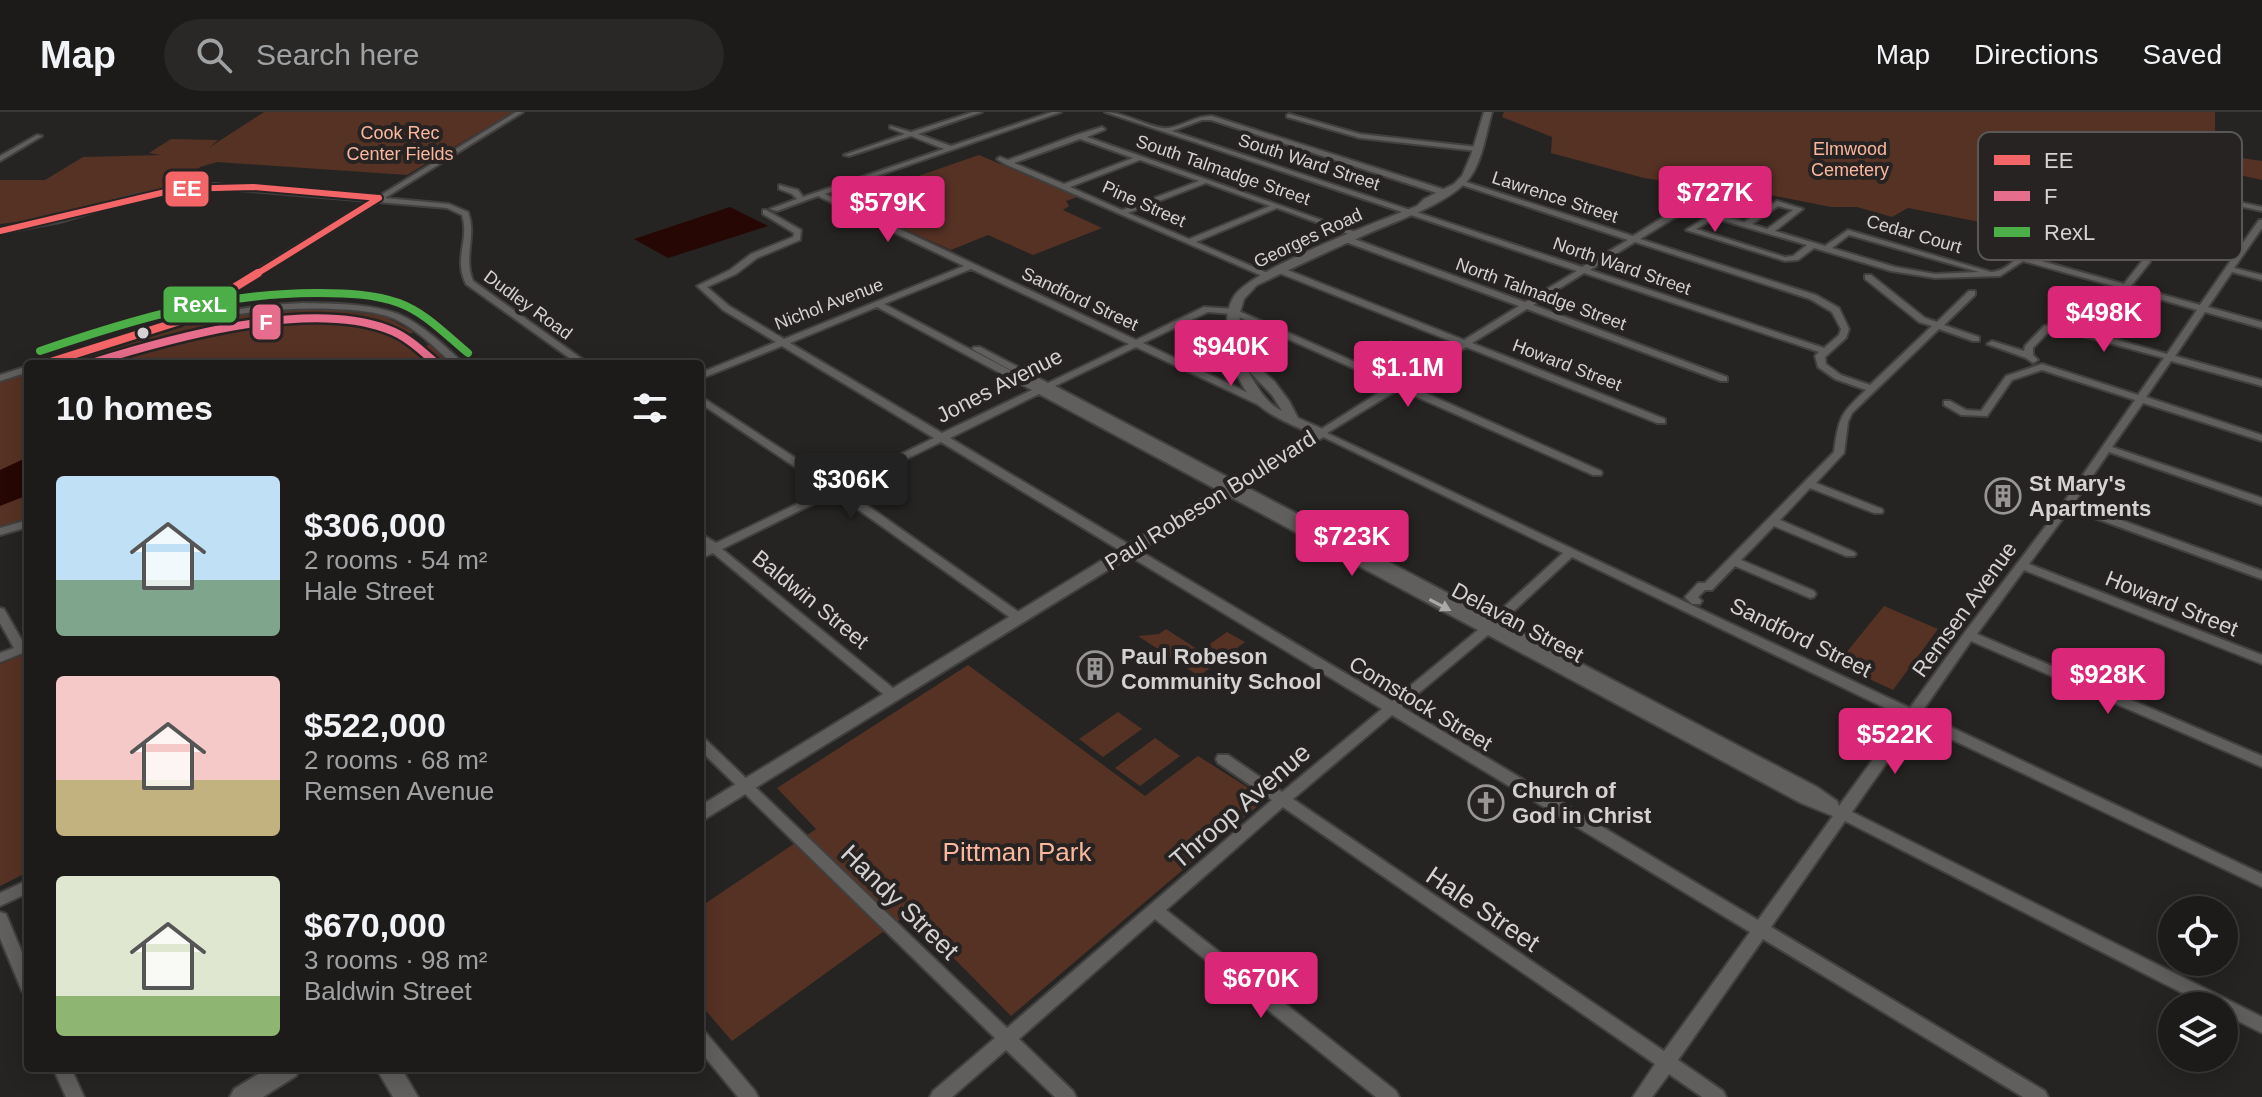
<!DOCTYPE html>
<meta charset="utf-8">
<style>
:root{--surface:#1c1b1a;--page:#292827;--text:#f1f3f6;--muted:#a0a1a2;--line:#3a3939;--accent:#db2777}
body{margin:0;font-family:Arial,sans-serif;background:var(--page);color:var(--text);height:100vh;display:flex;flex-direction:column;font-size:30px;white-space:nowrap}
*{box-sizing:border-box;margin:0}
p{font-size:26px;color:var(--muted)}
.icon{flex:none;width:44px;height:44px;fill:none;stroke:currentColor;stroke-width:2;stroke-linecap:round;stroke-linejoin:round}
.map{position:relative;flex:1;overflow:hidden}
.details{position:absolute;left:24px;top:248px;width:680px;height:712px;display:flex;flex-direction:column;background:var(--surface);border-radius:8px;box-shadow:0 4px 20px #0003,0 0 0 2px var(--line)}
.details>*{flex:none}
.tools{position:absolute;left:2158px;top:784px;display:grid;gap:16px}
.tools a{display:grid;place-items:center;width:80px;height:80px;border-radius:50%;background:var(--surface);box-shadow:0 4px 20px #0003,0 0 0 2px var(--line);font-size:40px}
.price{position:absolute;translate:-50% -68px;padding:0 18px;border-radius:8px;background:var(--accent);color:#fff;font-size:26px;line-height:52px;filter:drop-shadow(0 2px 4px #0008)}
.price::after{content:'';position:absolute;left:50%;top:48px;width:24px;height:18px;margin-left:-12px;background:inherit;clip-path:polygon(0 0,100% 0,50% 100%)}
.price.current{background:#222;color:#fff}
ul{padding:0;list-style:none}
li{display:flex;align-items:center;gap:24px;height:200px;padding:0 32px}
li span{display:grid;place-items:center;flex:none;width:224px;height:160px;border-radius:8px;color:#555}
li>.icon{margin-inline-start:auto}
span .icon{width:96px;height:96px;fill:#fffc;stroke-width:1}
li b{font-size:34px}
h2{display:flex;justify-content:space-between;align-items:center;height:96px;padding:0 32px;font-size:34px}
header{display:flex;align-items:center;gap:48px;box-sizing:border-box;height:112px;padding:0 40px;background:var(--surface);border-bottom:2px solid var(--line)}
header strong{font-size:38px}
nav{display:flex;gap:44px;margin-inline-start:auto;font-size:28px}
.search{width:560px;height:72px;background:var(--page);display:flex;align-items:center;gap:20px;box-sizing:border-box;padding:0 28px;border-radius:44px;color:var(--muted);font-size:30px}
.map>svg:first-child{display:block}
.green{fill:#563224}
.water{fill:#260703}
.lines{fill:none;stroke-linecap:round;stroke-linejoin:round}
.street-casing{stroke:#41403f;stroke-width:4}
.secondary-casing{stroke:#41403f;stroke-width:4}
.street{fill:#605f5e;fill-rule:evenodd}
.secondary{fill:#605f5e;fill-rule:evenodd}
.bus-1-far1-casing{stroke:#262322;stroke-width:10}
.bus-1-casing{stroke:#262322;stroke-width:13}
.bus-2-casing{stroke:#262322;stroke-width:13}
.bus-3-casing{stroke:#262322;stroke-width:13}
.bus-1-far1{stroke:#f46568;stroke-width:6}
.bus-1{stroke:#f46568;stroke-width:8}
.bus-2{stroke:#e66d8c;stroke-width:8}
.bus-3{stroke:#4cae47;stroke-width:8}
.oneway{fill:#abaaa9}
.bus-dot{fill:#d4d2d2;stroke:#262322;stroke-width:3}
.labels{text-anchor:middle;stroke-width:8;stroke-linejoin:round;paint-order:stroke}
.far-park-label{font-size:18px;fill:#fbb79e;stroke:#262322}
.far-street-label{font-size:18px;fill:#d4d2d2;stroke:#262322}
.street-label{font-size:22px;fill:#d4d2d2;stroke:#262322}
.poi-label{font-size:22px;font-weight:bold;fill:#d4d2d2;stroke:#262322;text-anchor:start}
.near-street-label{font-size:26px;fill:#d4d2d2;stroke:#262322}
.near-park-label{font-size:26px;fill:#fbb79e;stroke:#262322}
.key{fill:#262322;stroke:#5a5857;stroke-width:2}
.key-label{font-size:22px;fill:#d4d2d2}
.line-badge{stroke:#262322;stroke-width:3}
.badge-label{font-size:22px;text-anchor:middle;font-weight:bold;fill:#fff}
</style>
<header>
<strong>Map</strong>
<div class="search"><svg class="icon" aria-label="search" viewBox="0 0 24 24"><circle cx="10" cy="10" r="6"/><path d="M15 15l6 6"/></svg>Search here</div>
<nav><a>Map</a><a>Directions</a><a>Saved</a></nav>
</header>
<div class="map">
<svg width="2262" height="985" viewBox="0 0 2262 985">
<rect width="100%" height="100%" fill="#252423"/>
<!-- green -->
<path class="green" d="M264,0H513L407,63L217,50L200,55L184,73L127,84L48,106L0,112V68H45L83,45L161,43L149,41L171,27L218,28L210,35Z
M1504,0H2215V42L2262,49V68L2235,62L2166,146L1908,96L1892,105L1857,95H1831L1710,71L1703,75L1644,66L1551,41L1552,25L1502,5Z
M979,43L1077,85L1066,89L1069,94L1063,98L1102,116L1033,143L988,123L951,138L843,90Z
M282,191L384,204L414,220L402,225L419,236L431,232L454,249L452,252H41L207,201Z
M1391,228L1429,243L1412,253L1375,238Z
M28,256V409L0,419V265Z
M1884,494L1938,517L1893,578L1837,552Z
M1166,517L1200,539L1227,520L1245,530L1199,564L1138,524L1159,522Z
M28,541V760L0,774V552Z
M968,553L1145,684L1198,644L1266,687L1011,904L909,801L732,929L700,892V795L816,717L777,676Z
M1118,600L1142,617L1103,645L1079,627Z
M1155,626L1180,644L1140,674L1115,656Z"/>
<!-- water -->
<path class="water" d="M730,95L768,114L668,146L634,127Z
M28,345V383L0,394V358Z"/>
<g class="lines">
<defs>
<path id="street" d="M516,0H523L385,86L449,92L468,100C477,123 463,145 473,169L589,252H578L466,172C453,145 470,129 462,103L447,96L378,90L193,204L190,203V199L369,89L214,76L136,87L60,110L0,121V117L56,106L135,83L214,72L376,86Z
M973,0H982L918,22L951,34L1052,0H1061L825,82L1136,228L1204,195L1234,197L1398,269L1458,232L1279,161V157H1285L1464,228L1519,194L1343,129V125H1349L1525,190L1577,159L1105,0C1124,0 1154,18 1168,16C1184,14 1194,4 1212,4L1449,79V83H1443L1211,8H1202L1172,19L1582,155L1628,128L1459,72L1466,70L1633,124L1717,72H1723V76L1640,127L1816,183L1839,196L1849,217L1846,226L1825,245L1826,252L1841,263L1870,273L1932,214L1919,210L1865,167V163H1871L1925,206L1937,210L1969,179H1975V183L1944,213L1979,225V229H1973L1939,217L1852,301L1848,310L1844,341L1816,371L1882,397L1883,399L1882,401H1874L1810,376L1780,408L1854,440L1856,442L1854,444H1846L1774,414L1741,448L1814,479L1816,482L1814,485L1810,486L1735,454L1712,478H1705L1698,485L1702,489L1700,492H1692L1685,485L1698,471H1705L1834,340C1839,305 1840,302 1866,278L1835,267L1818,255L1815,244L1819,240L1584,161L1533,193L1727,265V269H1721L1527,197L1472,231L1665,307V311H1657L1466,235L1405,272L1601,359L1602,361L1601,363H1593L1399,277L1327,321L1910,596L1965,520L2064,390L2135,288L2042,258L2012,268L1987,304L1961,303L1944,293V289H1950L1966,298L1981,299L2006,264L2042,252L2138,283L2164,246L2061,218H2050L2033,236V243L2038,248L2033,251L2026,246L1987,232L1992,229L2024,239L2025,234L2044,214L2061,212L2167,242L2197,198L2128,178L2106,206H2100V202L2121,176L2023,149L2000,164L1935,166L1891,159L1814,136L1798,148L1785,149L1686,118L1705,106H1708V110L1696,117L1785,145L1793,144L1807,133L1697,101V97L1744,110L1777,89L1803,97L1775,119L1825,134L1848,118L1991,160C2012,159 2026,133 2042,123L2046,125L2027,145L2124,172L2143,148H2149L2150,150L2131,174L2200,193L2259,108H2262V116L2234,156L2262,163V168L2232,160L2208,195L2262,210V216L2205,200L2175,244L2262,268V274L2171,249L2146,285L2262,323V329L2143,291L2112,335L2262,386V393L2109,340L2074,391L2262,459V467L2070,397L2029,452L2262,543V552L2024,458L1977,522L2262,644V655L1971,529L1921,601L2262,762V775L1915,610L1852,700L2262,905V921L2224,902V894H2208L1845,709L1771,815L2045,979L2048,985H2023L1763,827L1678,948L1723,979L1726,985H1702L1669,962L1652,985H1633L1655,952L1283,695L1166,798L1396,979L1399,985H1376L1155,807L1019,927L1073,979L1076,985H1055L1006,938L952,985H930L933,979L995,926L700,638V625L705,627L1007,916L1272,688L1218,651L1216,647L1218,643H1228L1282,680L1382,597L941,330L844,377L1023,503L1025,506L1023,509H1015L835,381L722,437L899,581L901,584L899,587H889L713,441L700,447V439L707,435L700,430V421L716,431L828,377L700,291V284L837,373L934,326L782,234L700,267V261L776,230L723,198L697,174L730,158L751,142L793,125L794,121L763,102V98H766L801,118L800,128L757,146L736,162L707,175L729,194L784,227L964,154L818,84L777,99L770,97L797,87L792,82L779,77V73L798,78L803,85L944,37L911,24L849,44L844,43L905,22L890,16V14L911,20ZM1778,94L1793,98L1767,117L1752,112ZM1849,123L1979,160L1935,162L1895,155L1832,136ZM1635,130L1810,187L1832,200L1841,217L1839,223L1824,236L1590,158ZM971,157L1129,232L1048,271L980,235H974L972,237L1040,274L884,192ZM877,195L1032,278L942,321L790,231ZM1208,200L1232,202L1391,273L1315,321L1563,441L1493,505L1055,274L1136,235L1259,293H1265V289L1143,231ZM1039,282L1478,518L1392,589L950,326ZM1572,445L1904,605L1839,694L1837,689L1817,675L1502,510ZM1488,523L1801,691L1833,704L1758,808L1402,595ZM1392,603L1750,820L1664,939L1293,687Z
M1289,2L1360,22L1477,35L1480,37L1477,39L1360,26L1287,5V3Z
M1102,15L1105,17L1104,18L1087,25L1361,122L1354,124L1277,96L1196,130L1270,162L1271,164L1267,166L1005,52L997,47L1000,45L1008,48L1076,23ZM1080,27L1133,46L1064,72L1014,51ZM1140,48L1199,69L1122,98L1070,75ZM1206,71L1270,94L1189,127L1128,101Z
M37,23L42,24L0,49V44Z
M2198,81L2262,95V99L2198,85Z
M303,191C334,192 368,191 398,202C422,212 445,234 464,252H453C435,236 417,217 395,207C376,199 354,198 334,197C265,194 200,206 134,226C105,234 69,252 39,252C54,243 75,239 91,233C161,211 230,194 303,191Z
M28,254V260L0,269V263Z
M28,408V415L0,423V416Z
M0,496L4,497L24,532L28,531V539L0,550V541L14,536L0,511Z
M28,768V781L0,794V781Z
M0,800L6,802L28,855V881L22,879L0,826Z
M700,918L706,921L755,979L758,985H738L700,939Z
M53,956H71L84,985H66Z"/>
<path id="secondary" d="M1484,0H1492C1486,21 1483,46 1471,64C1452,92 1389,111 1358,126C1324,141 1291,157 1257,173L1244,187L1240,200L1239,225L1243,242L1274,269L1289,289L1298,306L1325,318V324L700,710V694L1310,321C1267,302 1243,292 1231,243C1227,224 1223,200 1235,183C1256,155 1380,109 1417,94L1424,87L1454,72L1462,64L1471,43ZM1247,257L1272,283L1282,299C1265,291 1256,273 1247,257Z
M268,956H300L296,964L263,985H230L234,977Z
M376,956H401L418,985H393Z"/>
</defs>
<!-- street casing -->
<use href="#street" class="street-casing"/>
<!-- secondary casing -->
<use href="#secondary" class="secondary-casing"/>
<!-- street -->
<use href="#street" class="street"/>
<!-- secondary -->
<use href="#secondary" class="secondary"/>
<defs>
<path id="bus-1-far1" d="M0,119L178,77L253,75L379,86
M255,163L379,86"/>
<path id="bus-1" d="M44,252L180,209L258,161"/>
<path id="bus-2" d="M88,252C168,227 306,187 387,217C407,224 422,239 437,252"/>
<path id="bus-3" d="M40,239C131,208 223,180 320,181C346,181 374,182 399,191C426,201 446,223 468,241"/>
</defs>
<!-- bus-1-far1 casing -->
<use href="#bus-1-far1" class="bus-1-far1-casing"/>
<!-- bus-1 casing -->
<use href="#bus-1" class="bus-1-casing"/>
<!-- bus-2 casing -->
<use href="#bus-2" class="bus-2-casing"/>
<!-- bus-3 casing -->
<use href="#bus-3" class="bus-3-casing"/>
<!-- bus-1-far1 -->
<use href="#bus-1-far1" class="bus-1-far1"/>
<!-- bus-1 -->
<use href="#bus-1" class="bus-1"/>
<!-- bus-2 -->
<use href="#bus-2" class="bus-2"/>
<!-- bus-3 -->
<use href="#bus-3" class="bus-3"/>
</g>
<!-- one-way arrows -->
<defs><path id="oneway-solid" d="M-6-.8H1V-3.2L6.5 0L1 3.2V.8H-6Z" transform="scale(2)"/></defs>
<use class="oneway" href="#oneway-solid" transform="translate(1440 493) rotate(28)"/>
<!-- icons -->
<defs>
<symbol id="building-ring" viewBox="-11 -11 22 22"><circle r="9.5" fill="#262322" stroke="#979595" stroke-width="1.5"/><path d="M-4-6H4V6H1V3H-1V6H-4ZM-2.5-4.3h1.7v1.8h-1.7ZM.8-4.3h1.7v1.8H.8ZM-2.5-1h1.7V.8h-1.7ZM.8-1h1.7V.8H.8Z" fill="#979595"/></symbol>
<symbol id="church-ring" viewBox="-11 -11 22 22"><circle r="9.5" fill="#262322" stroke="#979595" stroke-width="1.5"/><path d="M-1.2-6h2.4v3.5h3.3v2.4h-3.3V6h-2.4V-.1h-3.3v-2.4h3.3Z" fill="#979595"/></symbol>
</defs>
<g fill-rule="evenodd">
<use href="#building-ring" x="1983" y="364" width="40" height="40"/>
<use href="#building-ring" x="1075" y="537" width="40" height="40"/>
<use href="#church-ring" x="1466" y="671" width="40" height="40"/>
</g>
<!-- markers -->
<circle class="bus-dot" cx="143" cy="221" r="7"/>
<g class="labels">
<!-- far-park labels -->
<g class="far-park-label">
<text x="400" y="27">Cook Rec<tspan x="400" dy="21">Center Fields</tspan></text>
<text x="1850" y="43">Elmwood<tspan x="1850" dy="21">Cemetery</tspan></text>
</g>
<!-- far-street labels -->
<g class="far-street-label">
<text transform="translate(1309 50) rotate(18)" y="6">South Ward Street</text>
<text transform="translate(1223 58) rotate(19)" y="6">South Talmadge Street</text>
<text transform="translate(1555 85) rotate(18)" y="6">Lawrence Street</text>
<text transform="translate(1144 92) rotate(24)" y="6">Pine Street</text>
<text transform="translate(1914 122) rotate(16)" y="6">Cedar Court</text>
<text transform="translate(1308 126) rotate(-25)" y="6">Georges Road</text>
<text transform="translate(1622 154) rotate(19)" y="6">North Ward Street</text>
<text transform="translate(1541 182) rotate(20)" y="6">North Talmadge Street</text>
<text transform="translate(1080 187) rotate(25)" y="6">Sandford Street</text>
<text transform="translate(829 192) rotate(-21)" y="6">Nichol Avenue</text>
<text transform="translate(528 193) rotate(36)" y="6">Dudley Road</text>
<text transform="translate(1567 253) rotate(21)" y="6">Howard Street</text>
</g>
<!-- street labels -->
<g class="street-label">
<text transform="translate(999 273) rotate(-27)" y="8">Jones Avenue</text>
<text transform="translate(1210 388) rotate(-32)" y="8">Paul Robeson Boulevard</text>
<text transform="translate(811 487) rotate(39)" y="8">Baldwin Street</text>
<text transform="translate(2172 491) rotate(22)" y="8">Howard Street</text>
<text transform="translate(1964 497) rotate(-54)" y="8">Remsen Avenue</text>
<text transform="translate(1518 510) rotate(28)" y="8">Delavan Street</text>
<text transform="translate(1801 525) rotate(26)" y="8">Sandford Street</text>
<text transform="translate(1421 591) rotate(31)" y="8">Comstock Street</text>
</g>
<!-- poi labels -->
<g class="poi-label">
<text x="2029" y="379">St Mary's<tspan x="2029" dy="25">Apartments</tspan></text>
<text x="1121" y="552">Paul Robeson<tspan x="1121" dy="25">Community School</tspan></text>
<text x="1512" y="686">Church of<tspan x="1512" dy="25">God in Christ</tspan></text>
</g>
<!-- near-street labels -->
<g class="near-street-label">
<text transform="translate(1240 694) rotate(-41)" y="9">Throop Avenue</text>
<text transform="translate(900 790) rotate(44)" y="9">Handy Street</text>
<text transform="translate(1483 797) rotate(34)" y="9">Hale Street</text>
</g>
<!-- near-park labels -->
<g class="near-park-label">
<text x="1017" y="749">Pittman Park</text>
</g>
</g>
<!-- legend -->
<rect x="1978" y="20" width="264" height="128" rx="12" class="key"/>
<rect x="1994" y="43" width="36" height="10" fill="#f46568"/>
<rect x="1994" y="79" width="36" height="10" fill="#e66d8c"/>
<rect x="1994" y="115" width="36" height="10" fill="#4cae47"/>
<g class="key-label">
<text x="2044" y="56">EE</text>
<text x="2044" y="92">F</text>
<text x="2044" y="128">RexL</text>
</g>
<g class="line-badge">
<rect x="164" y="58" width="46" height="38" rx="8" fill="#f46568"/>
<rect x="162" y="173" width="76" height="39" rx="8" fill="#4cae47"/>
<rect x="251" y="191" width="31" height="38" rx="8" fill="#e66d8c"/>
</g>
<g class="badge-label">
<text x="187" y="84">EE</text>
<text x="200" y="200">RexL</text>
<text x="266" y="218">F</text>
</g>
</svg>
<div class="tools">
<a><svg class="icon" aria-label="locate" viewBox="0 0 24 24"><circle cx="12" cy="12" r="6"/><path d="M12 2v4M12 18v4M2 12h4M18 12h4"/></svg></a>
<a><svg class="icon" aria-label="layers" viewBox="0 0 24 24"><path d="M12 4l9 5-9 5-9-5zM3 14l9 5 9-5"/></svg></a>
</div>
<b class="price" style="left:1715px;top:122px">$727K</b>
<b class="price" style="left:888px;top:132px">$579K</b>
<b class="price" style="left:2104px;top:242px">$498K</b>
<b class="price" style="left:1231px;top:276px">$940K</b>
<b class="price" style="left:1408px;top:297px">$1.1M</b>
<b class="price current" style="left:851px;top:409px">$306K</b>
<b class="price" style="left:1352px;top:466px">$723K</b>
<b class="price" style="left:2108px;top:604px">$928K</b>
<b class="price" style="left:1895px;top:664px">$522K</b>
<b class="price" style="left:1261px;top:908px">$670K</b>
<section class="details">
<h2>10 homes<svg class="icon" aria-label="filters" viewBox="0 0 24 24"><path d="M4 7h16M4 17h16"/><circle cx="9" cy="7" r="2"/><circle cx="15" cy="17" r="2"/></svg></h2>
<ul>
<li><span style="background:linear-gradient(#bfe0f5 65%,#7fa58c 0)"><svg class="icon" aria-label="home" viewBox="0 0 24 24"><path d="M3 11l9-7 9 7M6 9v11h12V9"/></svg></span><div><b>$306,000</b><p>2 rooms · 54 m²</p><p>Hale Street</p></div></li>
<li><span style="background:linear-gradient(#f6c9c9 65%,#c2b280 0)"><svg class="icon" aria-label="home" viewBox="0 0 24 24"><path d="M3 11l9-7 9 7M6 9v11h12V9"/></svg></span><div><b>$522,000</b><p>2 rooms · 68 m²</p><p>Remsen Avenue</p></div></li>
<li><span style="background:linear-gradient(#dfe7d0 75%,#8fb573 0)"><svg class="icon" aria-label="home" viewBox="0 0 24 24"><path d="M3 11l9-7 9 7M6 9v11h12V9"/></svg></span><div><b>$670,000</b><p>3 rooms · 98 m²</p><p>Baldwin Street</p></div></li>
</ul>
</section>
</div>
